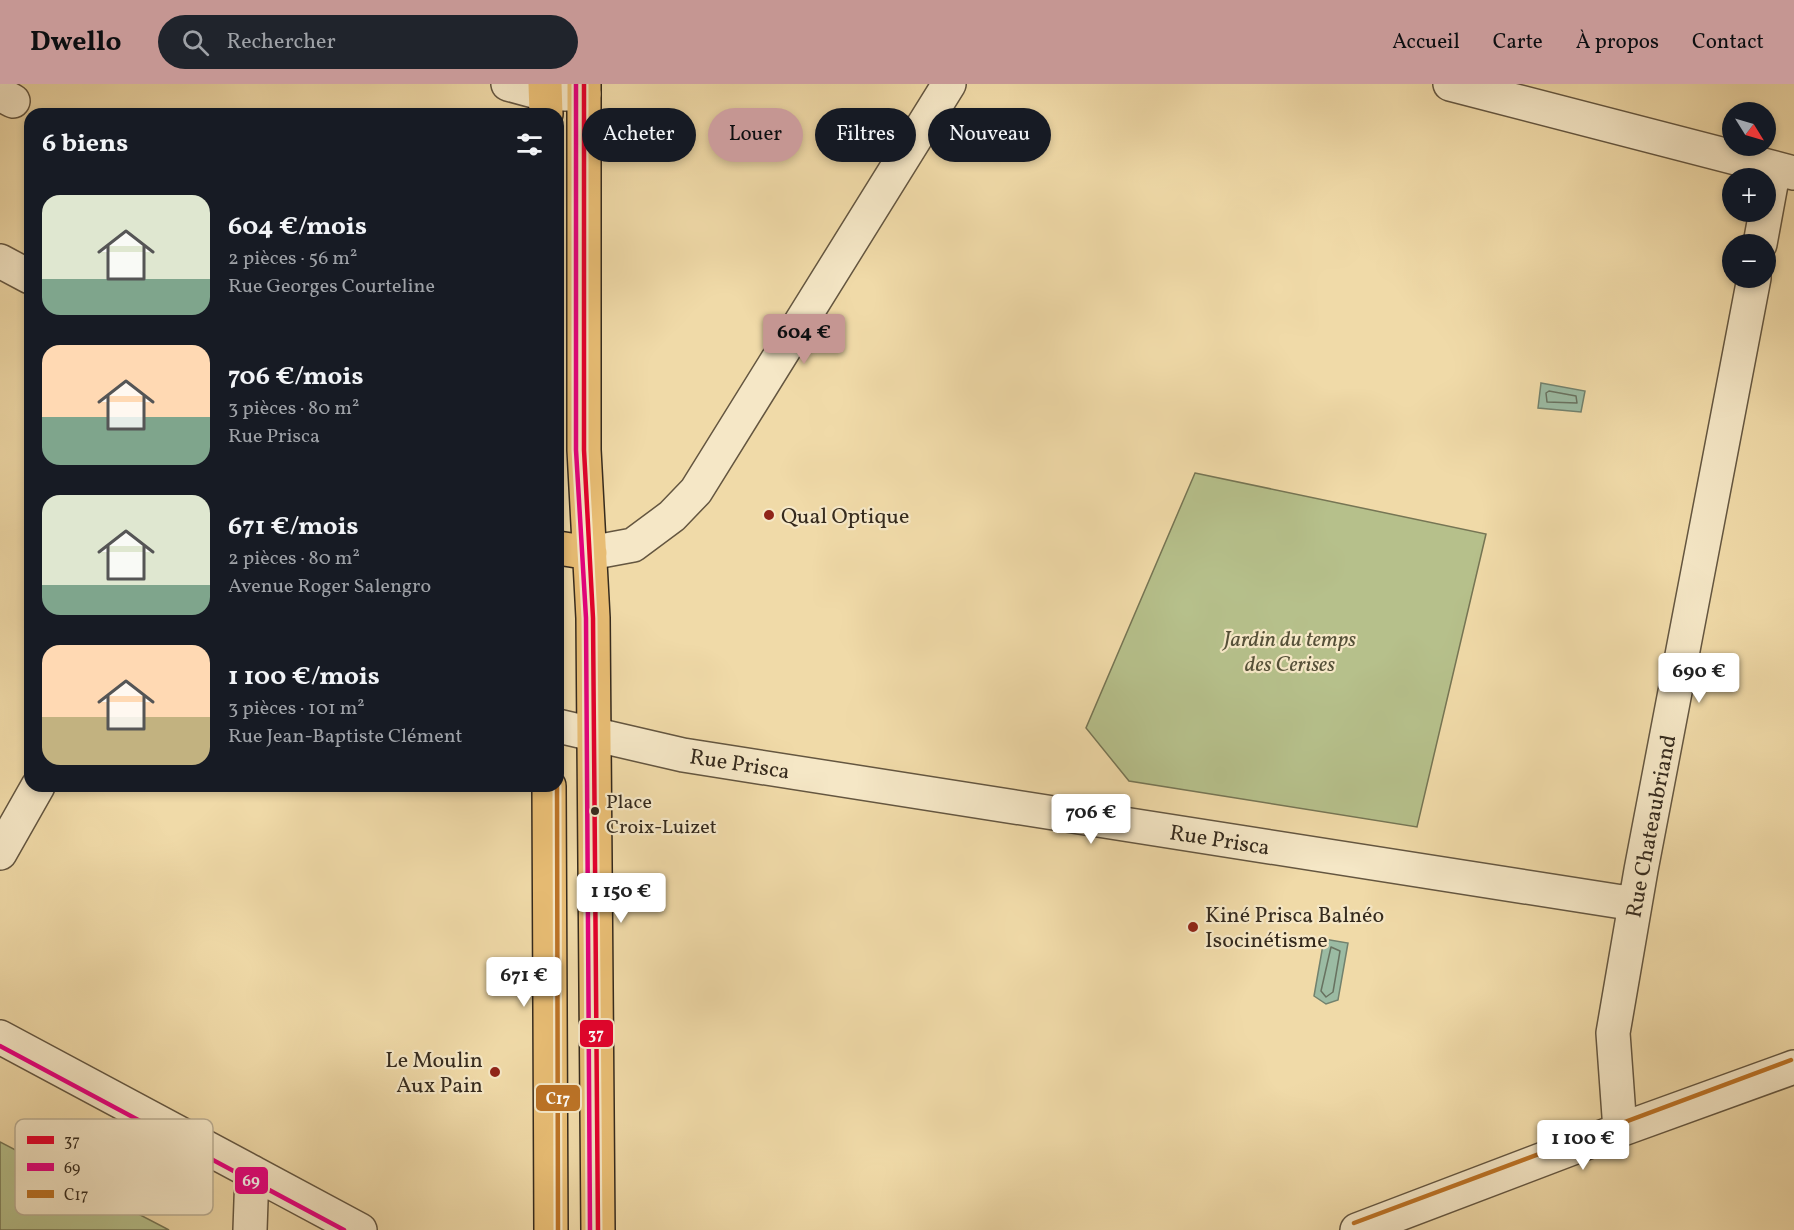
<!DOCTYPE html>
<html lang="fr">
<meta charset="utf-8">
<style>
:root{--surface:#171b24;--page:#20242c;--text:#f1f3f6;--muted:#9ea1a6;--accent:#c59692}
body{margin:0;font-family:Vollkorn,serif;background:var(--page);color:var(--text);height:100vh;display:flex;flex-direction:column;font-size:22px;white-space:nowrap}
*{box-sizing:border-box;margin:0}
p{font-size:20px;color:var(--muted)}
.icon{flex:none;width:33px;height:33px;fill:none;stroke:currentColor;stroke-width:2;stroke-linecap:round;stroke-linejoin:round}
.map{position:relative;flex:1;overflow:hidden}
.side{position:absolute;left:24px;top:24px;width:540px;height:684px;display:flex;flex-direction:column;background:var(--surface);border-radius:18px;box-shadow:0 3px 9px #0003}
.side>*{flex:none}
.banner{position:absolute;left:582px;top:24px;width:570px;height:54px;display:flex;gap:12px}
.needle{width:39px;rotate:127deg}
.tools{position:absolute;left:1722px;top:18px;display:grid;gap:12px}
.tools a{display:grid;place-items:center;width:54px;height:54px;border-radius:50%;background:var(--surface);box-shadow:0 3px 9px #0003;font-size:30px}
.price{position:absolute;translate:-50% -51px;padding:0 14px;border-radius:6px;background:#fff;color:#222;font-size:20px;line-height:39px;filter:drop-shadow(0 2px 3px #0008)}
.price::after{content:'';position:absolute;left:50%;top:36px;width:18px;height:14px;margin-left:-9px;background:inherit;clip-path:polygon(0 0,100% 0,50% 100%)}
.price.selected{background:var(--accent);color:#111}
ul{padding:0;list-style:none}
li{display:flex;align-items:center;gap:18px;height:150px;padding:0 18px}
li span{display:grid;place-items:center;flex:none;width:168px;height:120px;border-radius:18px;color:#555}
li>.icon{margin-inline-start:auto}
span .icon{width:72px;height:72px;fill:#fffc;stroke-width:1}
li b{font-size:26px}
h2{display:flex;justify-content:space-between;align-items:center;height:72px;padding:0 18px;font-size:26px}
.pill{padding:0 21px;border-radius:27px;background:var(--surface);box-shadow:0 3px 9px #0003;font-size:21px;line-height:54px}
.pill.selected{background:var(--accent);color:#111}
header{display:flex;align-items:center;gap:36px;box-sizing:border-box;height:84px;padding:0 30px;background:var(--accent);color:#111}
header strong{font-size:28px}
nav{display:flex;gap:33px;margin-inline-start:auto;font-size:21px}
.search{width:420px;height:54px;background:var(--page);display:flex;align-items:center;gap:15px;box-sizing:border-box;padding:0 21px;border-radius:33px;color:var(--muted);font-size:22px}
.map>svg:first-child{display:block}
.green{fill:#b6c08b;stroke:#767554;stroke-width:1.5}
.water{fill:#9bbba3;stroke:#72816d;stroke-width:1.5}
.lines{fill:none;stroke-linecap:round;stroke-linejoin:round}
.shore{stroke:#687260;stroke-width:1.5}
.minor-casing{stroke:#645640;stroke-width:36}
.major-casing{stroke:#352a1d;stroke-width:36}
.minor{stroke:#f5e7c6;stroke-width:33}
.major{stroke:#e8bd74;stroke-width:33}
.bus-1-casing{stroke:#f5e7c6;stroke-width:9}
.bus-2-casing{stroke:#f5e7c6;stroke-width:9}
.bus-3-casing{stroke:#f5e7c6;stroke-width:9}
.bus-1{stroke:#e4002b;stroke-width:4.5}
.bus-2{stroke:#e5007d;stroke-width:4.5}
.bus-3{stroke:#bc7326;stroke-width:4.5}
.poi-dot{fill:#8f2418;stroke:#f5e7c6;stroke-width:2}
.bus-dot{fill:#352a1d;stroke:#f5e7c6;stroke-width:2}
.labels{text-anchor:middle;stroke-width:4.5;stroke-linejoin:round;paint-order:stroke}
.bus-label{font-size:20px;fill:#352a1d;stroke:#f5e7c6;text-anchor:start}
.poi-label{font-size:22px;fill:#352a1d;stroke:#f5e7c6;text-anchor:start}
.park-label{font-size:22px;font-style:italic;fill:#555038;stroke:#f5e7c6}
.street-label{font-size:22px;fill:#352a1d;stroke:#f5e7c6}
.key{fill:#f5e7c6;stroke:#bbae93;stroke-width:1.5}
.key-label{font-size:16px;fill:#352a1d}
.line-badge{stroke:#f5e7c6;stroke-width:2}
.badge-label{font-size:16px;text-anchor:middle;font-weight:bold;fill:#fff}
</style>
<header>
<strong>Dwello</strong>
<div class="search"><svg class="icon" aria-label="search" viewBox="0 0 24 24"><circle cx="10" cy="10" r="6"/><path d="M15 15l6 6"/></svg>Rechercher</div>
<nav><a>Accueil</a><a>Carte</a><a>À propos</a><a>Contact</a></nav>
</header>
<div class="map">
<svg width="1794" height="1146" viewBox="0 0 1794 1146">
<rect width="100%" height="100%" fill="#f0daa8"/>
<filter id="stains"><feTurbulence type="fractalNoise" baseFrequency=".00333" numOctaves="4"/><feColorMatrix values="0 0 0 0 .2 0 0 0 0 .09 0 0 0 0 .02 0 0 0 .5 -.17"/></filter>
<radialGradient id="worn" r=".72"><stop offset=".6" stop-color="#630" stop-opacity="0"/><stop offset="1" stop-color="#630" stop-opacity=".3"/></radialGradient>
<!-- green -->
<path class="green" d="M1195,389L1486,450L1417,743L1129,697L1086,644Z
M0,1058L169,1146H0Z"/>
<!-- water -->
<path class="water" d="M1541,299L1585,307L1581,328L1538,324Z
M1324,855L1348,859L1338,916L1326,920L1314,912Z"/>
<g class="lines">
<!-- shore -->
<path class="shore" d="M1549,307L1576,312L1577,319L1547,318L1546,309Z
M1331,863L1340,867L1333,908L1326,913L1321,907Z"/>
<defs>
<path id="minor" d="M508,0L545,10H584
M1450,0L1794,89
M0,10L13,17
M1760,160L1774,84
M0,177L30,193
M590,469L633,461L672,432L696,407L949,0
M558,642L683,671L1635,820
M0,769L38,702
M0,953L360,1146
M1620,1046L1613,949L1641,786L1754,194
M250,1146L252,1088
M1357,1146L1620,1046L1794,983"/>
<path id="major" d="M545,0L546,30
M584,0V366L593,534L598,1146
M558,464L590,469
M549,702L551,1146"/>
</defs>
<!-- minor casing -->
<use href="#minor" class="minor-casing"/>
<!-- major casing -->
<use href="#major" class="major-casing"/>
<!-- minor -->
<use href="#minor" class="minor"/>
<!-- major -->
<use href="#major" class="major"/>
<defs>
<path id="bus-1" d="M584,0V366L593,534L598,1146"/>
<path id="bus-2" d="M576,0V366L586,534L590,1146
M0,962L344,1146"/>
<path id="bus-3" d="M557,702L558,1146
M1354,1139L1791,976"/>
</defs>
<!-- bus-1 casing -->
<use href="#bus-1" class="bus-1-casing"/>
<!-- bus-2 casing -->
<use href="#bus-2" class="bus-2-casing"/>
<!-- bus-3 casing -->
<use href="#bus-3" class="bus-3-casing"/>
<!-- bus-1 -->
<use href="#bus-1" class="bus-1"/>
<!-- bus-2 -->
<use href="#bus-2" class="bus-2"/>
<!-- bus-3 -->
<use href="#bus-3" class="bus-3"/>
</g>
<!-- markers -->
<g class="poi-dot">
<circle cx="769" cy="431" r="6"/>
<circle cx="1193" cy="843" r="6"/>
<circle cx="495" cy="988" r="6"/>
</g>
<circle class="bus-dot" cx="595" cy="727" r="5"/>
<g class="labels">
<!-- bus labels -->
<g class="bus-label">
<text x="606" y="724">Place<tspan x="606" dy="25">Croix-Luizet</tspan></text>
</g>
<!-- poi labels -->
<g class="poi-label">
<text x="781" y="439">Qual Optique</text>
<text x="1205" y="838">Kiné Prisca Balnéo<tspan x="1205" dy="25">Isocinétisme</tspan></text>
<text x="483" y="983" text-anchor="end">Le Moulin<tspan x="483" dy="25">Aux Pain</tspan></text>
</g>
<!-- park labels -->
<g class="park-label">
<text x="1290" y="562">Jardin du temps<tspan x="1290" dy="25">des Cerises</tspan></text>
</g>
<!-- street labels -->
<g class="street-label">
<text transform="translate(740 679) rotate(9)" y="8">Rue Prisca</text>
<text transform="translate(1650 742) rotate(-79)" y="8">Rue Chateaubriand</text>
<text transform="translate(1220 755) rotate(9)" y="8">Rue Prisca</text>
</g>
</g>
<!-- legend -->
<rect x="15" y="1035" width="198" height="96" rx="9" class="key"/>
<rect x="27" y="1052" width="27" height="8" fill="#e4002b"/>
<rect x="27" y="1079" width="27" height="8" fill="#e5007d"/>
<rect x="27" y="1106" width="27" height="8" fill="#bc7326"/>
<g class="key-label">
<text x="64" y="1062">37</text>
<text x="64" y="1089">69</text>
<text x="64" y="1116">C17</text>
</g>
<g class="line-badge">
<rect x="579" y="935" width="35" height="29" rx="6" fill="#e4002b"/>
<rect x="535" y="1000" width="46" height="28" rx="6" fill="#bc7326"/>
<rect x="234" y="1082" width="35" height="29" rx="6" fill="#e5007d"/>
</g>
<g class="badge-label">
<text x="596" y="955">37</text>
<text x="558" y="1020">C17</text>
<text x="251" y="1102">69</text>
</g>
<rect width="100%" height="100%" filter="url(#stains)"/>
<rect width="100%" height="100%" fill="url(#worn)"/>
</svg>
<div class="tools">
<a><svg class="needle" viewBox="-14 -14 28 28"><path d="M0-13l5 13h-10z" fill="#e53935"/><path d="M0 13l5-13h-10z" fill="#9ea1a6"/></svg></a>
<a>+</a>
<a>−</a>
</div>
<b class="price selected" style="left:804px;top:281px">604 €</b>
<b class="price" style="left:1699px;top:620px">690 €</b>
<b class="price" style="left:1091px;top:761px">706 €</b>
<b class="price" style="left:621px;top:840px">1 150 €</b>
<b class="price" style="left:524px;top:924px">671 €</b>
<b class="price" style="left:1583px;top:1087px">1 100 €</b>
<div class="banner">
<a class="pill">Acheter</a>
<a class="pill selected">Louer</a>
<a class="pill">Filtres</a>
<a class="pill">Nouveau</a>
</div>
<section class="side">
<h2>6 biens<svg class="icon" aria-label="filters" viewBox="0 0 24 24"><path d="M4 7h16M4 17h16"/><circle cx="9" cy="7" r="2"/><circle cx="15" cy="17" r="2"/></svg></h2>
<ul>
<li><span style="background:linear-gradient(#dfe7d0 70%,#7fa58c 0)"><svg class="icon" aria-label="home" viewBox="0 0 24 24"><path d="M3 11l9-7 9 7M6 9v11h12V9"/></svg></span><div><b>604 €/mois</b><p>2 pièces · 56 m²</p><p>Rue Georges Courteline</p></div></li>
<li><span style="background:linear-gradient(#ffd9b3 60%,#7fa58c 0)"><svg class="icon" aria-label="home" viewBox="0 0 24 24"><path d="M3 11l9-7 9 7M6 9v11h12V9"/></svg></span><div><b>706 €/mois</b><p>3 pièces · 80 m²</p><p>Rue Prisca</p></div></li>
<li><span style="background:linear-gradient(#dfe7d0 75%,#7fa58c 0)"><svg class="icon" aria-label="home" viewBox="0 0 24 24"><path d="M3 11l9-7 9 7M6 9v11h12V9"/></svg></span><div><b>671 €/mois</b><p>2 pièces · 80 m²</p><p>Avenue Roger Salengro</p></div></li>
<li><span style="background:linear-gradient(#ffd9b3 60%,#c2b280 0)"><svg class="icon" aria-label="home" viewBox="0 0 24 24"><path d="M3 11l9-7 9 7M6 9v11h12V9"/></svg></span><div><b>1 100 €/mois</b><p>3 pièces · 101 m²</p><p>Rue Jean-Baptiste Clément</p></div></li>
</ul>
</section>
</div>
